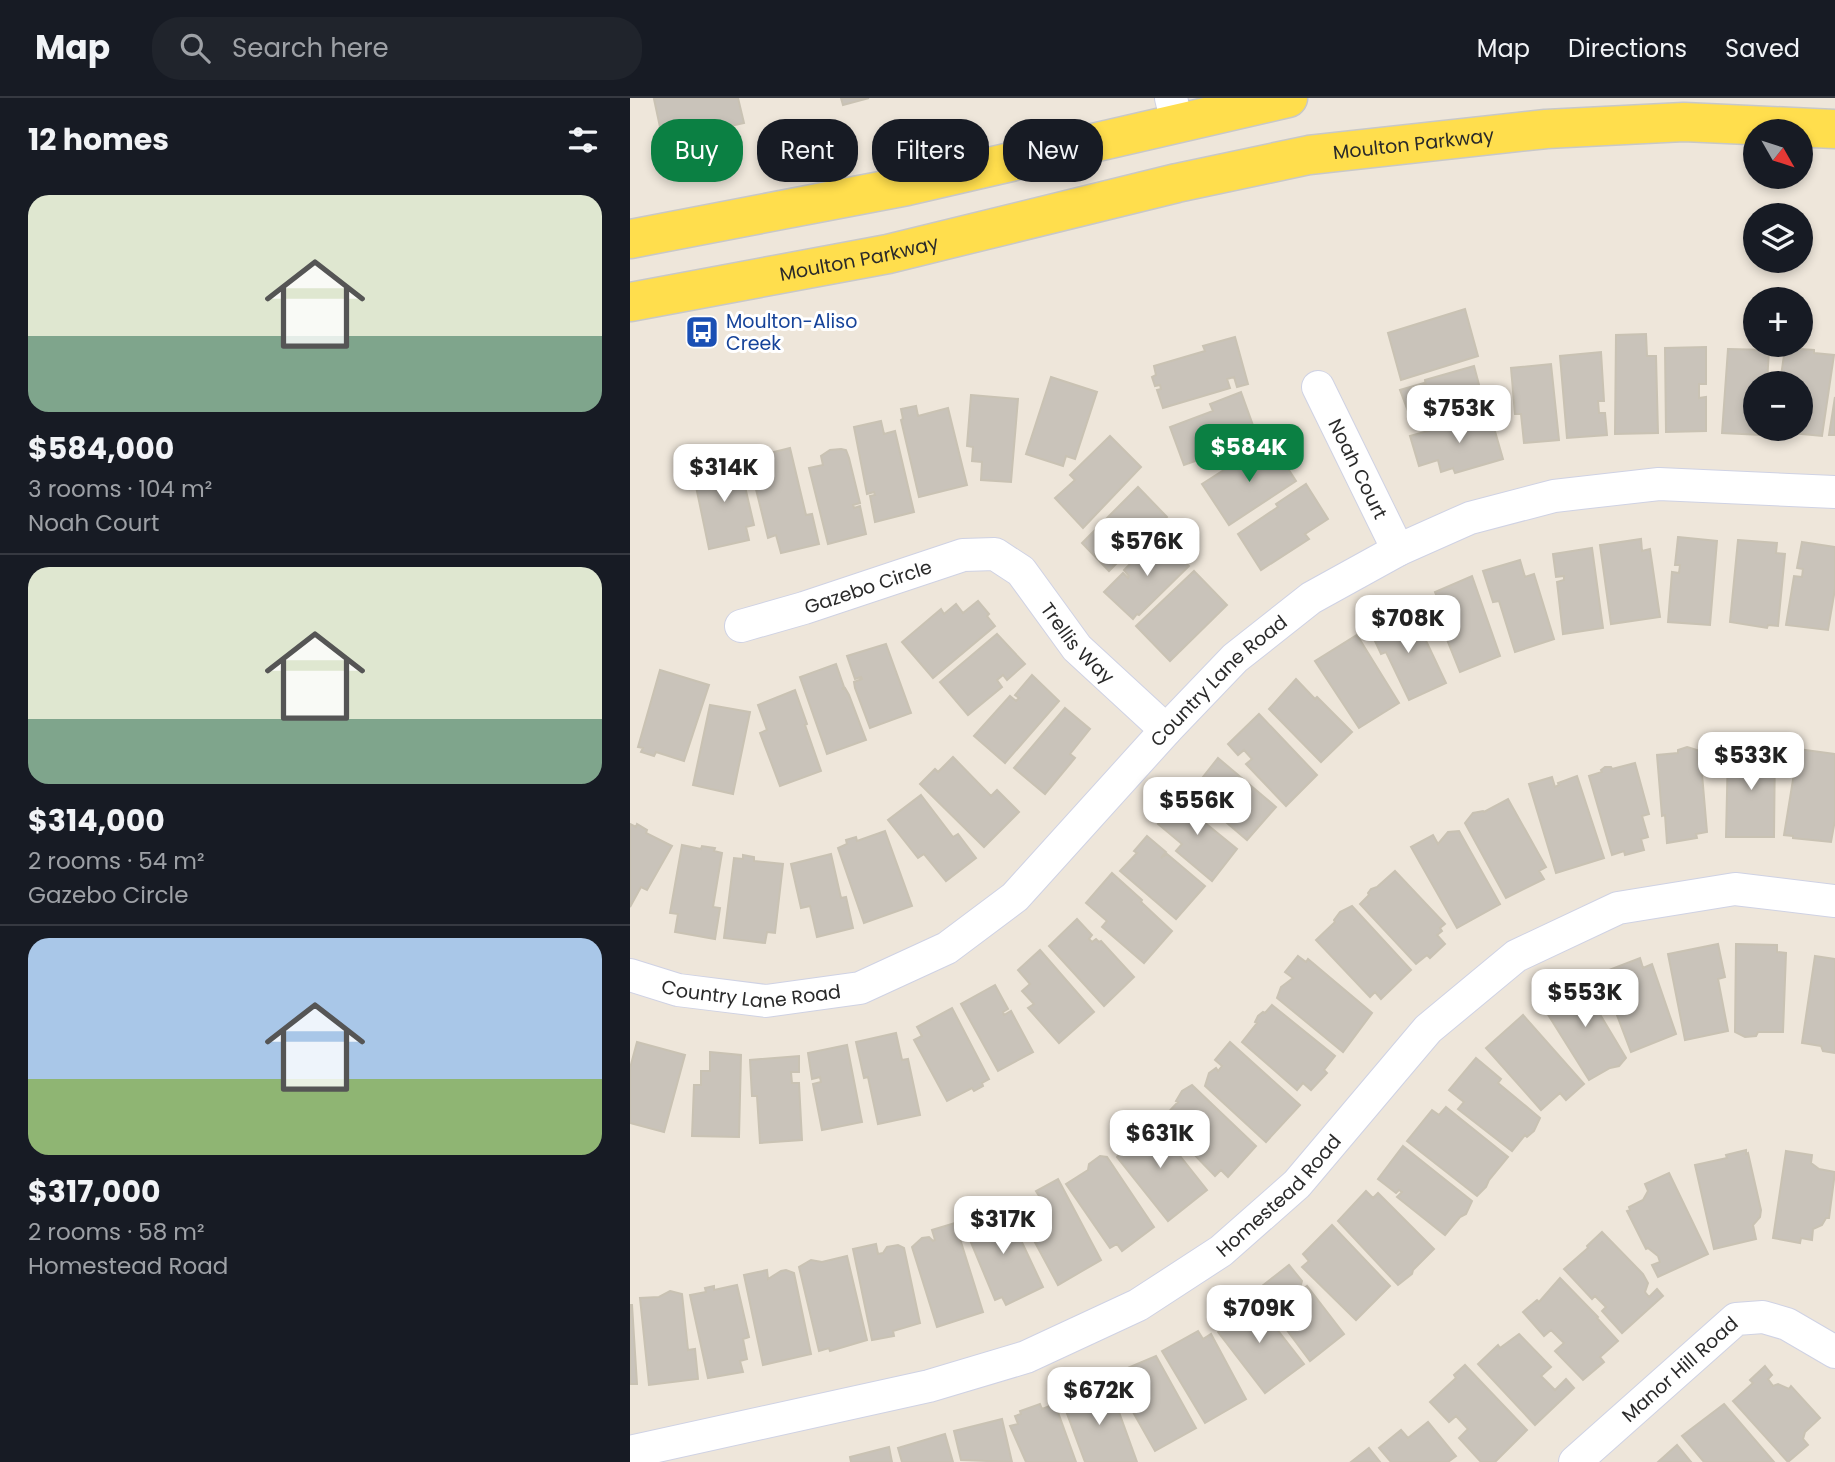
<!DOCTYPE html>
<meta charset="utf-8">
<style>
:root{--surface:#171b24;--page:#20242c;--text:#f1f3f6;--muted:#9ea1a6;--line:#363941;--accent:#0b8043}
body{margin:0;font-family:Poppins,sans-serif;background:var(--page);color:var(--text);height:100vh;display:flex;flex-direction:column;font-size:26px;white-space:nowrap}
*{box-sizing:border-box;margin:0}
p{font-size:23px;color:var(--muted)}
.icon{flex:none;width:38px;height:38px;fill:none;stroke:currentColor;stroke-width:2;stroke-linecap:round;stroke-linejoin:round}
.map{position:relative;flex:1;overflow:hidden}
.drawer{display:flex;flex-direction:column;background:var(--surface);width:630px}
.drawer>*{flex:none}
.top-card{position:absolute;left:21px;top:21px;width:665px;height:63px;display:flex;gap:14px}
.needle{width:46px;rotate:129deg}
.controls{position:absolute;left:1113px;top:21px;display:grid;gap:14px}
.controls a{display:grid;place-items:center;width:70px;height:70px;border-radius:50%;background:var(--surface);box-shadow:0 4px 10px #0003;font-size:35px}
.price{position:absolute;translate:-50% -60px;padding:0 16px;border-radius:14px;background:#fff;color:#222;font-size:23px;line-height:46px;filter:drop-shadow(0 2px 4px #0008)}
.price::after{content:'';position:absolute;left:50%;top:42px;width:21px;height:16px;margin-left:-10px;background:inherit;clip-path:polygon(0 0,100% 0,50% 100%)}
.price.selected{background:var(--accent);color:#fff}
ul{padding:0;list-style:none}
li{display:grid;align-content:center;gap:14px;height:371px;padding:0 28px}
li+li{border-top:2px solid var(--line)}
li span{display:grid;place-items:center;height:217px;border-radius:21px;color:#555}
li>.icon{margin-inline-start:auto}
span .icon{width:126px;height:126px;fill:#fffc;stroke-width:1}
li b{font-size:30px}
h2{display:flex;justify-content:space-between;align-items:center;height:84px;padding:0 28px;font-size:30px}
.tag{padding:0 24px;border-radius:28px;background:var(--surface);box-shadow:0 4px 10px #0003;font-size:24px;line-height:63px}
.tag.selected{background:var(--accent);color:#fff}
header{display:flex;align-items:center;gap:42px;box-sizing:border-box;height:98px;padding:0 35px;background:var(--surface);border-bottom:2px solid var(--line)}
header strong{font-size:33px}
nav{display:flex;gap:38px;margin-inline-start:auto;font-size:24px}
.search{width:490px;height:63px;background:var(--page);display:flex;align-items:center;gap:18px;box-sizing:border-box;padding:0 24px;border-radius:28px;color:var(--muted);font-size:26px}
main{display:flex;flex:1;min-height:0}
.map>svg:first-child{display:block}
.building{fill:#c9c3ba;stroke:#c9c2b3;stroke-width:2}
.lines{fill:none;stroke-linecap:round;stroke-linejoin:round}
.minor-casing{stroke:#cfd2e4;stroke-width:34}
.primary-casing{stroke:#c8c8c8;stroke-width:41}
.minor{stroke:#fff;stroke-width:32}
.primary{stroke:#ffde4d;stroke-width:38}
.labels{text-anchor:middle;stroke-width:6;stroke-linejoin:round;paint-order:stroke}
.street-label{font-size:19px;fill:#2a2a2a;stroke:#fff}
.transit-label{font-size:19px;fill:#164399;stroke:#fff;text-anchor:start}
</style>
<header>
<strong>Map</strong>
<div class="search"><svg class="icon" aria-label="search" viewBox="0 0 24 24"><circle cx="10" cy="10" r="6"/><path d="M15 15l6 6"/></svg>Search here</div>
<nav><a>Map</a><a>Directions</a><a>Saved</a></nav>
</header>
<main>
<section class="drawer">
<h2>12 homes<svg class="icon" aria-label="filters" viewBox="0 0 24 24"><path d="M4 7h16M4 17h16"/><circle cx="9" cy="7" r="2"/><circle cx="15" cy="17" r="2"/></svg></h2>
<ul>
<li><span style="background:linear-gradient(#dfe7d0 65%,#7fa58c 0)"><svg class="icon" aria-label="home" viewBox="0 0 24 24"><path d="M3 11l9-7 9 7M6 9v11h12V9"/></svg></span><div><b>$584,000</b><p>3 rooms · 104 m²</p><p>Noah Court</p></div></li>
<li><span style="background:linear-gradient(#dfe7d0 70%,#7fa58c 0)"><svg class="icon" aria-label="home" viewBox="0 0 24 24"><path d="M3 11l9-7 9 7M6 9v11h12V9"/></svg></span><div><b>$314,000</b><p>2 rooms · 54 m²</p><p>Gazebo Circle</p></div></li>
<li><span style="background:linear-gradient(#a9c7e8 65%,#8fb573 0)"><svg class="icon" aria-label="home" viewBox="0 0 24 24"><path d="M3 11l9-7 9 7M6 9v11h12V9"/></svg></span><div><b>$317,000</b><p>2 rooms · 58 m²</p><p>Homestead Road</p></div></li>
</ul>
</section>
<div class="map">
<svg width="1205" height="1364" viewBox="0 0 1205 1364">
<rect width="100%" height="100%" fill="#eee6da"/>
<!-- building -->
<path class="building" d="M28,0H108L114,25L33,43L24,1Z
M211,0H239L213,7Z
M835,211L848,258L771,282L758,235Z
M1016,236L1017,258H1026L1028,335L985,336L986,237Z
M605,239L618,286L607,289L604,279L597,281L600,290L533,310L527,292L531,291L530,287L525,288L522,279L526,277L524,268L575,253L573,248Z
M1076,249V286H1069V300L1076,299V333L1036,334L1035,250Z
M1155,250L1184,252V255L1204,257L1192,338L1151,334V331H1171V285H1150Z
M1098,251L1139,252L1137,285H1125V331H1133L1132,337L1092,335Z
M971,254L974,303H968L969,315H975L977,337L937,340L930,258Z
M921,266L929,342L894,345L891,316H885L881,270Z
M844,268L855,309L784,329L770,292L794,285L796,291L795,282Z
M421,279L467,294L445,361L436,358L433,368L396,356Z
M611,294L625,333L597,343L599,351L554,367L540,329L583,313L580,306Z
M341,297L388,301L381,384L351,382L352,364L342,363L343,349L337,348Z
M1205,299V337H1199Z
M286,308L288,318L318,310L337,387L289,399L271,322L273,321L271,311Z
M860,316L873,361L825,375L823,370L811,374L808,362L789,368L780,338Z
M251,323L254,336L265,333L284,414L245,424L240,398L245,397L244,394L237,396L224,329Z
M480,338L511,369L453,430L425,400L445,382L440,377Z
M644,349L666,383L599,427L572,386L628,350L633,357Z
M160,350L176,417L182,416L189,446L151,455L146,437L138,440L121,371L138,367L136,356Z
M211,351L216,352L219,360L230,405L223,407L224,410L230,408L236,436L198,446L179,370L193,367L191,358L200,352Z
M109,363L124,427L116,429L119,442L79,451L63,374Z
M676,386L698,421L675,436L679,441L631,472L608,436L648,409L646,406Z
M508,389L537,419L502,452L496,447L493,450L497,455L479,473L452,445Z
M529,437L559,468L509,517L507,516L503,521L474,494L493,475L498,480L499,478L494,472Z
M1048,439L1087,443L1080,527L1038,524L1042,474L1049,475L1050,467H1045Z
M1011,441L1012,453L1020,451L1030,519L981,526L970,447Z
M1108,442L1147,445L1146,455L1155,456L1148,528L1138,527L1137,530L1100,524Z
M1172,444L1205,449V491L1198,532L1156,527L1164,478L1172,479L1173,471L1167,470Z
M962,450L973,530L933,536L927,484L934,482V478L926,479L923,456Z
M890,462L895,479L904,476L924,541L885,554L869,503L863,504L853,473Z
M564,473L597,507L540,563L506,528Z
M842,478L870,558L830,574L812,529L818,527L805,494Z
M348,503L359,516L357,518L365,528L303,580L272,544L311,511L314,516L326,506L333,515Z
M771,512L783,536L791,532L816,585L779,602L756,554L751,556L738,528Z
M367,536L395,566L377,582L373,577L367,582L372,589L338,617L310,584Z
M727,537L769,605L729,630L685,563Z
M256,546L281,615L240,630L225,590L224,584L232,581L231,579L225,581L217,558Z
M206,566L214,589L212,591L215,590L219,597L236,642L197,656L170,579Z
M30,572L79,587L54,663L26,654L24,658L11,654L13,650L8,649Z
M402,577L429,603L375,665L344,638L380,598L386,603L389,600L385,597Z
M666,581L685,601L687,599L722,634L691,664L639,611Z
M165,592L177,626L175,627L191,673L150,688L130,635L137,632L128,607Z
M80,607L120,614L103,696L63,687Z
M435,610L460,631L440,656L445,660L415,696L384,670Z
M629,616L687,677L656,708L616,666L622,661L614,652L608,657L598,646Z
M1121,645L1145,646L1144,739H1096L1098,652H1118L1120,656Z
M1057,649L1070,653L1077,734L1066,736L1067,740L1037,745L1035,717L1032,718L1027,657L1048,655V652Z
M1168,651L1205,656V722L1201,744L1163,740V738L1154,737Z
M323,659L361,698L367,692L389,714L354,749L290,686L305,671L308,674Z
M588,660L646,709L617,742L561,694Z
M1005,665L1019,716L1012,718L1018,739L1011,741L1014,752L995,757L994,753L982,757L959,678L972,674L971,672L975,669H981L982,671Z
M947,678L974,760L926,775L899,686L922,679L925,689L929,687L928,685Z
M555,694L581,716L574,724L607,751L582,783L546,753L552,746L528,726Z
M291,697L323,739L328,736L346,760L316,783L294,756L288,760L258,722Z
M878,701L916,769L909,773L914,781L876,800L835,725L843,715L853,713L854,714Z
M0,726L6,729L7,726L17,732L16,735L42,748L17,792L11,789L0,809Z
M255,733L282,808L234,825L208,750L217,746L216,742L226,739L227,743Z
M829,733L870,806L827,830L781,749L803,737L808,746L818,734Z
M517,738L536,754L531,760L537,756L575,788L546,821L490,773L507,755L504,753Z
M52,747L71,751L72,748L85,750L84,753L92,755L83,809L90,810L85,841L45,834L48,816L40,815Z
M201,756L211,800L216,799L223,830L187,839L180,808L171,810L161,766Z
M113,757L124,759V763L153,766L145,835L137,834L135,845L94,840L104,760L113,761Z
M765,773L815,826L810,830L812,833L807,837L815,846L800,860L797,857L786,866L730,806L739,797L738,795L741,791L747,789Z
M482,775L512,802L511,804L542,833L514,865L472,829L477,823L456,805Z
M722,808L781,872L751,901L745,894L740,899L686,842L705,824L704,822L710,814Z
M447,821L462,837L459,841L462,844L466,841L469,844L471,843L504,879L474,908L419,848Z
M1088,846L1095,879L1088,881L1098,933L1055,942L1038,856Z
M1106,846L1147,847V854L1156,855L1153,934H1128L1126,938L1115,939L1105,934Z
M410,852L464,914L429,945L398,910L404,906L392,893L400,886L388,872Z
M668,858L676,864L678,861L742,915L713,954L647,900L651,889L663,880L655,874Z
M1185,858L1205,861V955L1193,953L1191,948L1172,945Z
M1010,860L1013,870L1022,866L1046,936L1001,954L971,875Z
M956,880L974,910L968,913L996,960L989,968L980,970L959,982L912,907Z
M365,887L378,911L373,914L374,917L381,913L403,954L368,973L331,906Z
M642,907L705,958L694,972L697,975L681,992L673,985L667,992L612,944L627,925L625,924L628,918L633,914L635,915Z
M322,910L359,981L352,985L353,988L344,993L342,990L317,1003L284,942L292,938L287,929Z
M893,917L954,986L936,1002L930,995L911,1012L856,950Z
M266,935L272,962L278,961L290,1017L248,1026L238,979L234,980L226,944Z
M7,944L55,957L34,1034L0,1025V970Z
M600,944L670,1007L636,1044L575,988L579,975L586,970L588,973L592,968L585,962Z
M217,947L232,1024L192,1032L183,986L191,984L190,979L182,981L178,955Z
M80,954L111,957L109,1039L62,1038L64,987H71V973H80Z
M169,958V974H161L162,985H169L172,1042L130,1045L127,998H122L120,962Z
M846,960L871,981L868,985L910,1020L904,1033L897,1039L895,1037L882,1053L828,1011L834,1004L819,992Z
M562,987L626,1048L598,1079L591,1072L585,1078L531,1022L548,1004L546,1003L552,993Z
M816,1009L878,1059L859,1082L856,1089L847,1098L777,1043L802,1012L809,1017Z
M520,1020L577,1092L538,1123L487,1059L489,1057L487,1054L503,1041L506,1043L500,1036Z
M773,1048L842,1103L836,1116L830,1119L815,1137L767,1099L772,1094L769,1092L766,1095L748,1081Z
M1116,1052V1056L1118,1055L1131,1112L1130,1119L1123,1127L1126,1141L1084,1151L1065,1067L1097,1060L1096,1057Z
M1156,1053L1182,1057L1181,1065L1189,1071L1205,1074L1199,1120H1196L1192,1127L1183,1131L1182,1142L1171,1140L1170,1145L1143,1140Z
M470,1058L477,1059L524,1129L492,1153L487,1146L480,1150L436,1086L458,1072L459,1066Z
M1039,1075L1078,1156L1028,1179L1022,1167L1030,1164L1028,1158L1018,1150L1016,1151L997,1113L1000,1112L999,1109L1013,1102L1018,1093L1015,1086Z
M428,1081L471,1162L428,1187L388,1113L397,1103L402,1101L407,1103L411,1101L406,1093Z
M736,1093L743,1100L748,1095L804,1151L783,1172L782,1176L768,1187L708,1123Z
M374,1106L413,1189L376,1207L372,1199L365,1202L335,1130L357,1120L354,1114L359,1110Z
M325,1125L353,1214L307,1229L282,1149L292,1140L299,1139L303,1143L305,1142L302,1132Z
M702,1127L760,1188L726,1222L672,1169L679,1163L673,1156Z
M972,1134L1013,1176L1018,1185L1015,1194L1019,1199L1027,1191L1033,1198L992,1235L972,1213L976,1209L965,1198L962,1201L934,1171L958,1150L957,1148Z
M246,1146L248,1156L253,1155L257,1149L268,1147L274,1150L290,1225L263,1233L264,1238L242,1242L223,1151Z
M217,1158L237,1242L200,1253L199,1250L189,1253L169,1169L181,1162L192,1164Z
M659,1167L672,1183L670,1190L672,1192L677,1188L714,1236L680,1263L627,1192Z
M137,1172L138,1181L151,1173L156,1172L164,1175L181,1256L133,1267L114,1177Z
M930,1180L968,1219L967,1220L988,1243L970,1259L974,1264L953,1282L925,1253L934,1245L921,1232L914,1238L893,1214L907,1202L909,1204Z
M107,1187L119,1239L113,1241L117,1261L110,1263L113,1274L78,1280L60,1197L76,1194L75,1190L84,1188V1192Z
M40,1193L52,1196L58,1252L65,1251L68,1281L19,1287L10,1200L29,1199Z
M621,1198L674,1266L635,1295L588,1234L594,1229L588,1221Z
M0,1207H2L7,1286H0Z
M568,1233L573,1241L581,1236L616,1301L575,1325L532,1253Z
M889,1236L921,1269L911,1278L925,1292L936,1281L944,1290L905,1327L848,1266L868,1247L870,1250Z
M526,1258L566,1330L525,1353L490,1291L496,1287L490,1277L496,1274L495,1271Z
M835,1267L897,1332L865,1364H851L829,1340L838,1331L826,1318L819,1324L800,1304L826,1280L824,1277Z
M1135,1268L1142,1277L1138,1281L1143,1288L1148,1286L1159,1291L1161,1288L1190,1320L1175,1334L1173,1341L1178,1347L1158,1364L1103,1303L1123,1285L1120,1282Z
M470,1286L473,1295L481,1292L507,1364H455L432,1302Z
M410,1306L412,1311L425,1306L446,1364H396L380,1328L388,1326L385,1318L391,1316L390,1313Z
M1094,1306L1144,1364H1074L1052,1338Z
M372,1321L382,1364L331,1362L324,1333Z
M798,1324L826,1358L818,1364H761L749,1350L771,1332L778,1340Z
M315,1336L323,1364H272L268,1350Z
M1047,1347L1061,1364H1028Z
M259,1349L262,1364H221L220,1359Z
M739,1350L750,1364H721Z"/>
<g class="lines">
<defs>
<g id="minor">
<path d="M541,0L547,25"/>
<path id="s1" d="M688,289L768,452"/>
<path id="s2" d="M111,528L174,510L333,457L365,456L391,473L447,550L536,632"/>
<path id="s3" d="M0,877L48,892L136,903L230,890L317,850L385,799L536,632L605,560L681,500L768,452L840,420L924,398L1029,386L1205,394"/>
<path id="s4" d="M0,1354L299,1288L396,1259L508,1207L591,1153L667,1086L798,931L886,858L988,810L1105,791L1205,803"/>
<path id="s5" d="M945,1364L1106,1221L1133,1219L1157,1226L1205,1254"/>
</g>
<g id="primary">
<path d="M0,141L277,88L658,0"/>
<path id="s6" d="M0,204L258,156L547,85L679,57L916,31L1054,24L1205,31"/>
</g>
</defs>
<!-- minor casing -->
<use href="#minor" class="minor-casing"/>
<!-- primary casing -->
<use href="#primary" class="primary-casing"/>
<!-- minor -->
<use href="#minor" class="minor"/>
<!-- primary -->
<use href="#primary" class="primary"/>
</g>
<!-- icons -->
<defs>
<symbol id="bus-square" viewBox="-11 -11 22 22"><rect x="-9" y="-9" width="18" height="18" rx="4" fill="#1a4fb4" stroke="#fff"/><path d="M-5-6H5V4H4V6H2V4H-2V6H-4V4H-5ZM-3.5-4V0h7V-4ZM-3.5 1.2v1.5H-2V1.2ZM2 1.2v1.5H3.5V1.2Z" fill="#fff"/></symbol>
</defs>
<g fill-rule="evenodd">
<use href="#bus-square" x="53" y="215" width="38" height="38"/>
</g>
<g class="labels">
<!-- street labels -->
<g class="street-label">
<text dy="7" stroke="none"><textPath href="#s6" startOffset="800">Moulton Parkway</textPath></text>
<text dy="7" stroke="none"><textPath href="#s6" startOffset="233">Moulton Parkway</textPath></text>
<text dy="7" stroke="none"><textPath href="#s1" startOffset="91">Noah Court</textPath></text>
<text dy="7" stroke="none"><textPath href="#s2" startOffset="133">Gazebo Circle</textPath></text>
<text dy="7" stroke="none"><textPath href="#s2" startOffset="388">Trellis Way</textPath></text>
<text dy="7" stroke="none"><textPath href="#s3" startOffset="712">Country Lane Road</textPath></text>
<text dy="7" stroke="none"><textPath href="#s3" startOffset="124">Country Lane Road</textPath></text>
<text dy="7" stroke="none"><textPath href="#s4" startOffset="710">Homestead Road</textPath></text>
<text dy="7" stroke="none"><textPath href="#s5" startOffset="140">Manor Hill Road</textPath></text>
</g>
<!-- transit labels -->
<g class="transit-label">
<text x="96" y="230">Moulton-Aliso<tspan x="96" dy="22">Creek</tspan></text>
</g>
</g>
</svg>
<div class="controls">
<a><svg class="needle" viewBox="-14 -14 28 28"><path d="M0-13l5 13h-10z" fill="#e53935"/><path d="M0 13l5-13h-10z" fill="#9ea1a6"/></svg></a>
<a><svg class="icon" aria-label="layers" viewBox="0 0 24 24"><path d="M12 4l9 5-9 5-9-5zM3 14l9 5 9-5"/></svg></a>
<a>+</a>
<a>−</a>
</div>
<b class="price" style="left:829px;top:347px">$753K</b>
<b class="price selected" style="left:619px;top:386px">$584K</b>
<b class="price" style="left:94px;top:406px">$314K</b>
<b class="price" style="left:517px;top:480px">$576K</b>
<b class="price" style="left:778px;top:557px">$708K</b>
<b class="price" style="left:1121px;top:694px">$533K</b>
<b class="price" style="left:567px;top:739px">$556K</b>
<b class="price" style="left:955px;top:931px">$553K</b>
<b class="price" style="left:530px;top:1072px">$631K</b>
<b class="price" style="left:373px;top:1158px">$317K</b>
<b class="price" style="left:629px;top:1247px">$709K</b>
<b class="price" style="left:469px;top:1329px">$672K</b>
<div class="top-card">
<a class="tag selected">Buy</a>
<a class="tag">Rent</a>
<a class="tag">Filters</a>
<a class="tag">New</a>
</div>
</div>
</main>
